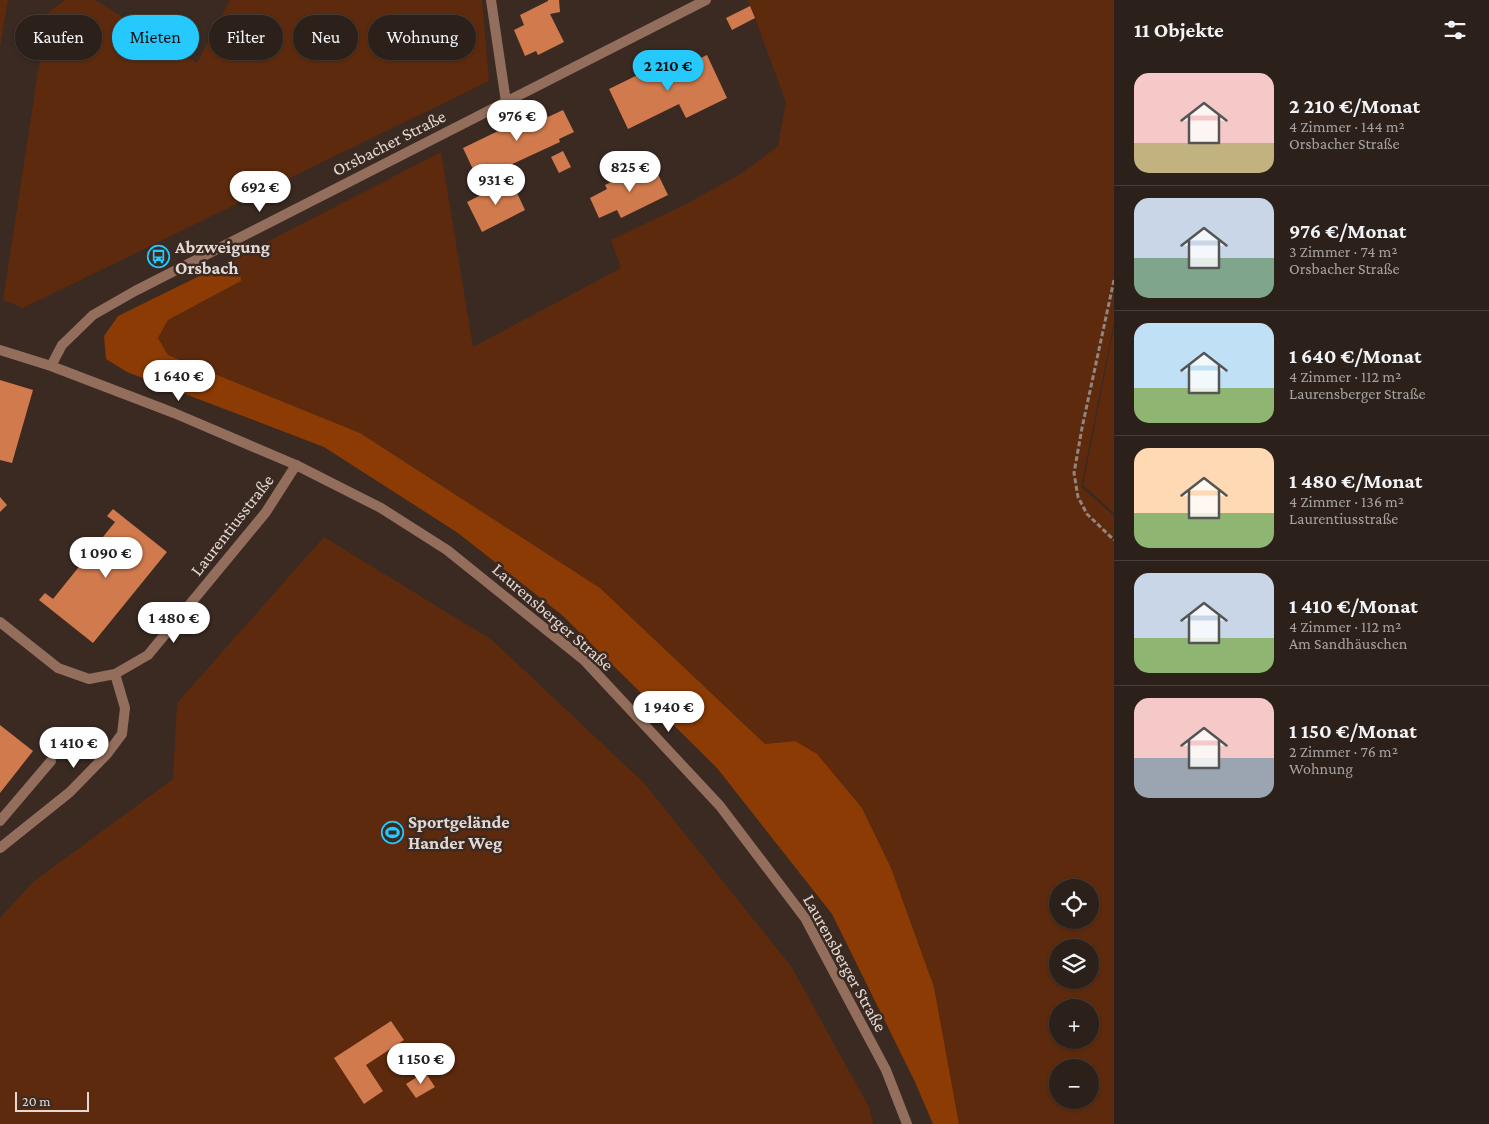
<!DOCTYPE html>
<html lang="de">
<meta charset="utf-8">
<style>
:root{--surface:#2c201a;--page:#382d27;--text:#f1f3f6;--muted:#a6a3a2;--line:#483e39;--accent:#25c9fe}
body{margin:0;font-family:"Crimson Pro",serif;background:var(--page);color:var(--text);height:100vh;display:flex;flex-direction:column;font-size:19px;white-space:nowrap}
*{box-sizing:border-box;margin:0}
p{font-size:16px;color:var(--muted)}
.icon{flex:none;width:28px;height:28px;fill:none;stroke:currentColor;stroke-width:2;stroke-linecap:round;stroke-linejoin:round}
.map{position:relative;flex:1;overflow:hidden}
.drawer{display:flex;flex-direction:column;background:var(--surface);width:375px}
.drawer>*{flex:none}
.guide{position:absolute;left:15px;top:15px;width:475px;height:45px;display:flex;gap:10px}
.fabs{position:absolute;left:1049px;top:879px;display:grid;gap:10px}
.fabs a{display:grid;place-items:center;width:50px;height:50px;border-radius:50%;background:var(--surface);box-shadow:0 1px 4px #0004,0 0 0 1px var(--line);font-size:25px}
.scale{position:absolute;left:15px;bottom:12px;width:74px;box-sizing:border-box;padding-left:5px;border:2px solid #e3d8d3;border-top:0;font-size:14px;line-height:18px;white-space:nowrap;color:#e3d8d3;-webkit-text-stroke:4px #3a2a22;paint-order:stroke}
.price{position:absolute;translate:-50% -42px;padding:0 11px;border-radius:18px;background:#fff;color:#222;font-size:16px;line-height:32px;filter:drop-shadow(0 1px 2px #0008)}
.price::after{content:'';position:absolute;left:50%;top:30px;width:15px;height:11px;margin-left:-8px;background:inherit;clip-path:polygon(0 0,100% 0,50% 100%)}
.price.current{background:var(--accent);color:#111}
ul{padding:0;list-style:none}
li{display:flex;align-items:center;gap:15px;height:125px;padding:0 20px}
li+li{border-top:1px solid var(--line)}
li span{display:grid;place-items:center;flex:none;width:140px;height:100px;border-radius:15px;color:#555}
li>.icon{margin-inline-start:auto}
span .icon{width:60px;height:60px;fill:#fffc;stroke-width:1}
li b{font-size:21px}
h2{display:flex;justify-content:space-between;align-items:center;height:60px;padding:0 20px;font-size:21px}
.pill{padding:0 18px;border-radius:22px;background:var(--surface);box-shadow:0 1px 4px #0004,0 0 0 1px var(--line);font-size:18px;line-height:45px}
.pill.current{background:var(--accent);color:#111}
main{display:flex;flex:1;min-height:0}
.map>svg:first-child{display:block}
.green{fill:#5d2a0d;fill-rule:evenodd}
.forest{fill:#8b3b03}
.building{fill:#d17a4d}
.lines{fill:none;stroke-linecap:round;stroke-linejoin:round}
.path{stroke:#92847e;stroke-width:3;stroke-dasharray:5 2.5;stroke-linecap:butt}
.service{stroke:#946e5c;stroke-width:10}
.minor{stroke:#946e5c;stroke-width:10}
.tertiary{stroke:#946e5c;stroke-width:10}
.labels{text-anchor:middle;stroke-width:5;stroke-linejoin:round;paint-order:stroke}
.street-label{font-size:18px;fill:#e3d8d3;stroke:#3a2a22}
.poi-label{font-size:18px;font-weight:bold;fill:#e3d8d3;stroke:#3a2a22;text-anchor:start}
</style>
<main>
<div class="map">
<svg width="1114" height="1124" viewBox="0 0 1114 1124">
<rect width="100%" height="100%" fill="#3a2a22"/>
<!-- green -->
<path class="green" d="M0,0H8L0,47Z
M65,0H95L197,63L230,0H482L489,81L23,308L3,300L47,13Z
M748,0H1114V322L1081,487L1114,516V1124H959L934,987L891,868L862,808L795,741L765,744L600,588L360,433L168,355L158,338L168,320L241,281L240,267L232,260L441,152L473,347L621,268L611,240L686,204L744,172L778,146L786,102ZM1058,888H1090V920H1058ZM1058,948H1090V980H1058ZM1058,1008H1090V1040H1058ZM1058,1068H1090V1100H1058Z
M1114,327V513L1083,485Z
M324,537L492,640L644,783L791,966L869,1107L873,1124H0V918L33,882L173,779L177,703Z"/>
<!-- forest -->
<path class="forest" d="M232,260L240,267L241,281L168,320L158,338L168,355L360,433L600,588L765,744L795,741L817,754L862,808L891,868L934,987L959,1124H933L915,1082L832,914L717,768L562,615L458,533L324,447L127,372L106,359L104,336L118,316Z"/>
<!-- building -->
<path class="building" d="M548,0H559L560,12L550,14L564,42L538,55L536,51L525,56L514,30L524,25L520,15L548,1Z
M750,6L755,18L732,30L726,18Z
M707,55L727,98L686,118L679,104L628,129L609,89L660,64L665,75Z
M544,109L548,117L563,110L574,132L559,139L560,142L478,180L463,148Z
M563,151L571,167L559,173L551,157Z
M652,162L668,195L621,218L617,210L599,218L590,198L607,189L605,185Z
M511,180L525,210L482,232L467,202Z
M0,380L33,390L12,463L0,460Z
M0,497L7,505L0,512Z
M113,509L167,552L93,643L39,600L45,593L53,599L115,522L107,516Z
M0,725L33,751L0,793Z
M391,1021L404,1040L366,1065L383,1091L364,1104L334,1058Z
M425,1072L435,1087L416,1098L406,1084Z"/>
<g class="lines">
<!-- path -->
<path class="path" d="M1114,280L1082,428L1074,473L1078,497L1087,514L1114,540"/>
<!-- service -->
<path class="service" d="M0,821L51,761"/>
<!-- minor -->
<path class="minor" d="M491,0L506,102
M0,622L58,668L89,679L115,674L148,655L266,512L296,465
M0,848L70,792L107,754L122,734L125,708L115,674"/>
<!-- tertiary -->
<path class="tertiary" d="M0,350L51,366L174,413L296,465L381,508L447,550L584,660L720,806L805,918L886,1070L907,1124
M51,366L62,345L93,315L135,291L706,0"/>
</g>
<!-- icons -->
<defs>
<symbol id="bus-ring" viewBox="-11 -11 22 22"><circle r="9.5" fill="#3a2a22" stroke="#25c9fe" stroke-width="1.5"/><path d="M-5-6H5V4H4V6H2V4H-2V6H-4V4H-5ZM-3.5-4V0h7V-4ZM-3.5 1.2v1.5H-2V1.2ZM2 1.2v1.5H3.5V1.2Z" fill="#25c9fe"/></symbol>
<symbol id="stadium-ring" viewBox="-11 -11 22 22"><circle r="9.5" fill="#3a2a22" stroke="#25c9fe" stroke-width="1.5"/><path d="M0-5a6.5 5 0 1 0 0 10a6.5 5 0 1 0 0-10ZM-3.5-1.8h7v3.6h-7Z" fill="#25c9fe"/></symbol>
</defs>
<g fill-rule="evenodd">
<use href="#bus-ring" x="146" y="244" width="25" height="25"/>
<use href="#stadium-ring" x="380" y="820" width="25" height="25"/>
</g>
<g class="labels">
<!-- street labels -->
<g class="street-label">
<text transform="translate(389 143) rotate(-27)" y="6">Orsbacher Straße</text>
<text transform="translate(232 525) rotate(-52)" y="6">Laurentiusstraße</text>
<text transform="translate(553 617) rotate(41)" y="6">Laurensberger Straße</text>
<text transform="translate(845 963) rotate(61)" y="6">Laurensberger Straße</text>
</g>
<!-- poi labels -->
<g class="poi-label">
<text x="175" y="253">Abzweigung<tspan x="175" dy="21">Orsbach</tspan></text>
<text x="408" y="828">Sportgelände<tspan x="408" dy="21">Hander Weg</tspan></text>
</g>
</g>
</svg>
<div class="fabs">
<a><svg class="icon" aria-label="locate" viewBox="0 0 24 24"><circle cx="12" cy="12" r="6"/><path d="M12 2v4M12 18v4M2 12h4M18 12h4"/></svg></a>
<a><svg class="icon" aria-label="layers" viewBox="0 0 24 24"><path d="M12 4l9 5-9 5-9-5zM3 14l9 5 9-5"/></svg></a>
<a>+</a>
<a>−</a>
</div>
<div class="scale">20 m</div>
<b class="price current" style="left:668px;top:92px">2 210 €</b>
<b class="price" style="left:517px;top:142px">976 €</b>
<b class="price" style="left:630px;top:193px">825 €</b>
<b class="price" style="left:496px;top:206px">931 €</b>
<b class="price" style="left:260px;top:213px">692 €</b>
<b class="price" style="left:179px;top:402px">1 640 €</b>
<b class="price" style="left:106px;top:579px">1 090 €</b>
<b class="price" style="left:174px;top:644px">1 480 €</b>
<b class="price" style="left:669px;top:733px">1 940 €</b>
<b class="price" style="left:74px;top:769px">1 410 €</b>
<b class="price" style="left:421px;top:1085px">1 150 €</b>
<div class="guide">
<a class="pill">Kaufen</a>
<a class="pill current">Mieten</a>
<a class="pill">Filter</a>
<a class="pill">Neu</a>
<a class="pill">Wohnung</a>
</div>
</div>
<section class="drawer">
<h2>11 Objekte<svg class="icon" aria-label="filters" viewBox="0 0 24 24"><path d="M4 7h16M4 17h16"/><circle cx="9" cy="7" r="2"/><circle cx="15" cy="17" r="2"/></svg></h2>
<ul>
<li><span style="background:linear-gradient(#f6c9c9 70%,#c2b280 0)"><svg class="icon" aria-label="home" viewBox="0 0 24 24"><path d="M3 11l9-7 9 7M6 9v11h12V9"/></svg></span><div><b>2 210 €/Monat</b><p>4 Zimmer · 144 m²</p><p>Orsbacher Straße</p></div></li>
<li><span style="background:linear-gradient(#c9d6e8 60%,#7fa58c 0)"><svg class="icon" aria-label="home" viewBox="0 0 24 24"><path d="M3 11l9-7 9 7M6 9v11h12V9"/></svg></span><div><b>976 €/Monat</b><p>3 Zimmer · 74 m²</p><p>Orsbacher Straße</p></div></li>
<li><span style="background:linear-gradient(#bfe0f5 65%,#8fb573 0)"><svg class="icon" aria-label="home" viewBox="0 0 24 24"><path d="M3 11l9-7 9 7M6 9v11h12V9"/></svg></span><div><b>1 640 €/Monat</b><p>4 Zimmer · 112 m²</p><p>Laurensberger Straße</p></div></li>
<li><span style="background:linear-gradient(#ffd9b3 65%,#8fb573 0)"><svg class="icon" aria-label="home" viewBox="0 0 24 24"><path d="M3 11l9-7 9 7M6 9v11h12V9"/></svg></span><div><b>1 480 €/Monat</b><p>4 Zimmer · 136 m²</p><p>Laurentiusstraße</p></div></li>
<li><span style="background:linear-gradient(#c9d6e8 65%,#8fb573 0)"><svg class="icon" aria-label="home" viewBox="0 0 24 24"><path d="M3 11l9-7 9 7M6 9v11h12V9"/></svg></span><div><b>1 410 €/Monat</b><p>4 Zimmer · 112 m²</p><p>Am Sandhäuschen</p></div></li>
<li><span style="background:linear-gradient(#f6c9c9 60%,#9aa5b1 0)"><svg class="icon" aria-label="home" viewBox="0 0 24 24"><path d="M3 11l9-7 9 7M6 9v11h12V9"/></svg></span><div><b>1 150 €/Monat</b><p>2 Zimmer · 76 m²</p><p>Wohnung</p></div></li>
</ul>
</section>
</main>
